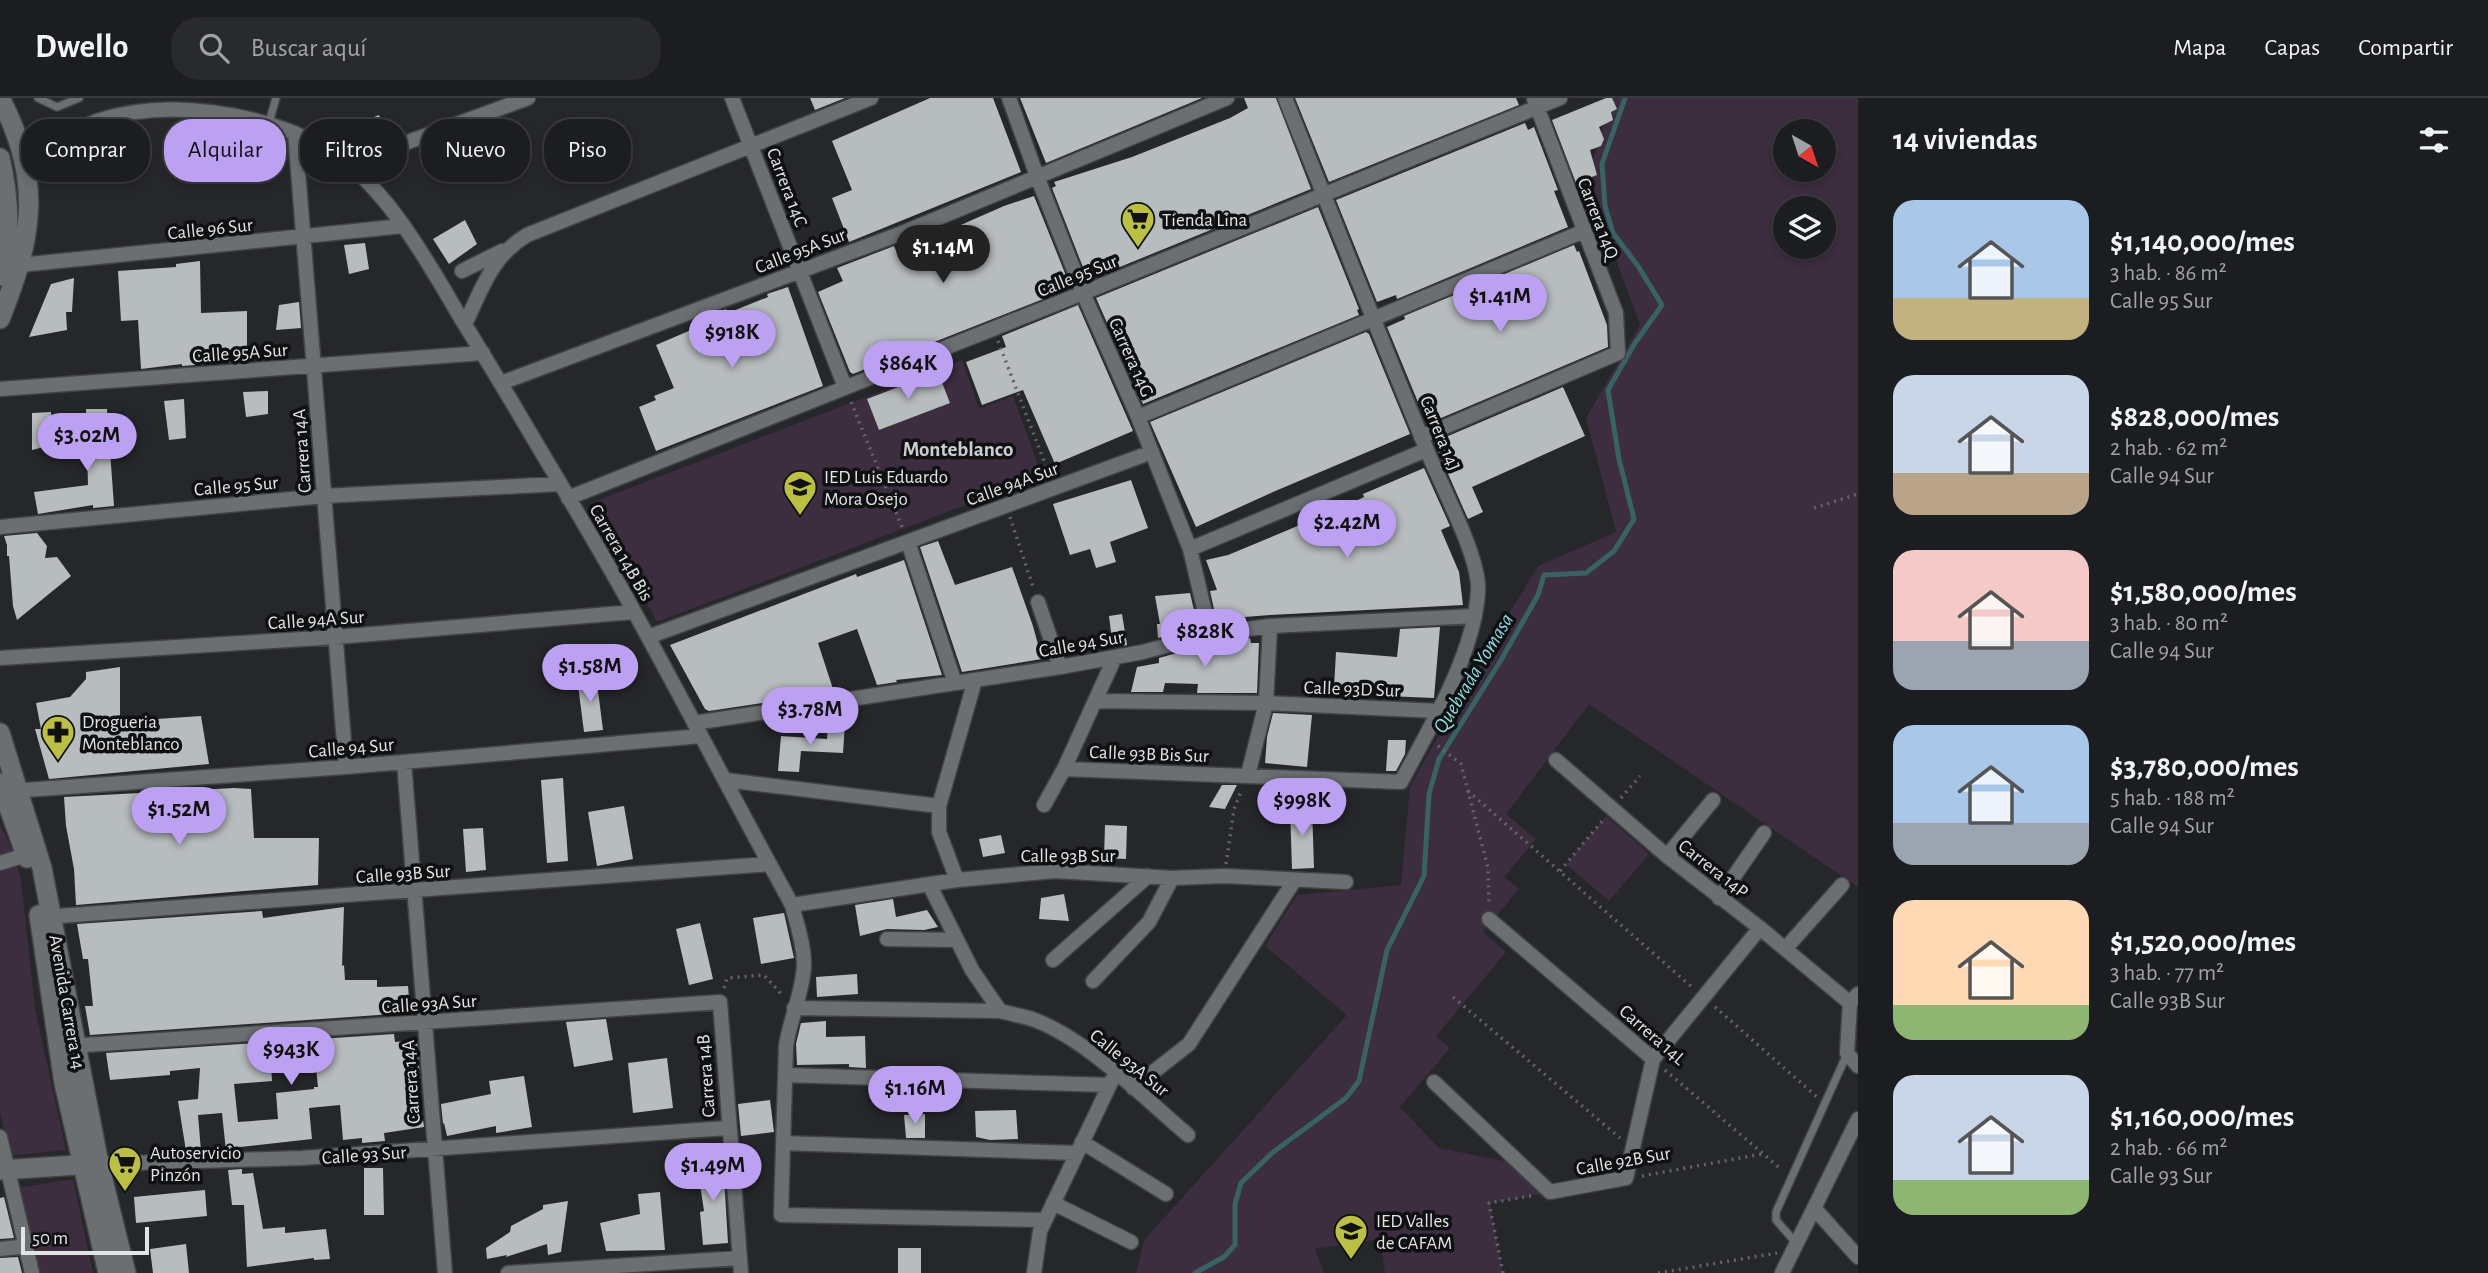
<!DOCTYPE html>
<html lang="es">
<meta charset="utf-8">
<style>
:root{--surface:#1c1d20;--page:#292a2d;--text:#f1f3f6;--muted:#a0a2a5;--line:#3a3b3e;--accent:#bca0f2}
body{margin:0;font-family:"Alegreya Sans",sans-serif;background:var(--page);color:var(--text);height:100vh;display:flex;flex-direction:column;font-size:26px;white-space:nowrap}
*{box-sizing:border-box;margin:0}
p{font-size:23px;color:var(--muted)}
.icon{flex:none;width:38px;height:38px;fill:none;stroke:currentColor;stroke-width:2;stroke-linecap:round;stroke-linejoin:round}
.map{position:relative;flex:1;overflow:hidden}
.panel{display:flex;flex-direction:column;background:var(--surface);width:630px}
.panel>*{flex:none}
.banner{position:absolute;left:21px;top:21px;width:665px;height:63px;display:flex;gap:14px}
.needle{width:46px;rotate:141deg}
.fabs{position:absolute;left:1773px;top:21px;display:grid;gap:14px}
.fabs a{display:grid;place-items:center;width:63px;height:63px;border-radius:50%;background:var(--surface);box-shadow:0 4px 10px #0003,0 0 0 2px var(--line);font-size:35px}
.scale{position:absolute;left:21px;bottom:18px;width:128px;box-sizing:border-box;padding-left:7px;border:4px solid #e2e3e5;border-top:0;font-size:19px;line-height:24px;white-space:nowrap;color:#e2e3e5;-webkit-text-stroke:5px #0f1011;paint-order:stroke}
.price{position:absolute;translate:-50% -60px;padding:0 16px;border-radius:24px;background:var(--accent);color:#111;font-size:23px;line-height:46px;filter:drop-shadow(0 2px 4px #0008)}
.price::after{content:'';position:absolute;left:50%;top:42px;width:21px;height:16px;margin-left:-10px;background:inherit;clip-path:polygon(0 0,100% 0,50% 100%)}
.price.current{background:#222;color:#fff}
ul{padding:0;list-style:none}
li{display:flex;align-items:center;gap:21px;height:175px;padding:0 35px}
li span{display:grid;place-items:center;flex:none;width:196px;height:140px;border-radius:21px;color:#555}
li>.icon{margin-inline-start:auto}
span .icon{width:84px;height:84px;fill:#fffc;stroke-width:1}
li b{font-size:30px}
h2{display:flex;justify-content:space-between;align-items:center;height:84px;padding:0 35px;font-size:30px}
.tag{padding:0 24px;border-radius:28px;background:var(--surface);box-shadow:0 4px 10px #0003,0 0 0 2px var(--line);font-size:24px;line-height:63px}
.tag.current{background:var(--accent);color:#111}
header{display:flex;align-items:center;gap:42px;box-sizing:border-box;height:98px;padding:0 35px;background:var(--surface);border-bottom:2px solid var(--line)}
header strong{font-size:33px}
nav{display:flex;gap:38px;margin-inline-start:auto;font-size:24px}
.search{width:490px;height:63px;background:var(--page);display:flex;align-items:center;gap:18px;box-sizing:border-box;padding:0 24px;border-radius:28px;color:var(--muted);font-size:26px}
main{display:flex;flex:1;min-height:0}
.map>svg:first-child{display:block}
.green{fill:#3c2d3f;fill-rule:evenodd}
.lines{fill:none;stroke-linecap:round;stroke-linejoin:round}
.stream{stroke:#386264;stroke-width:5}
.building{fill:#b7bcbe;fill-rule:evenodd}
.lane-casing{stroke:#424345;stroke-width:10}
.street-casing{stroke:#424345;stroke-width:17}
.secondary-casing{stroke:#424345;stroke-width:22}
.path{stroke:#636467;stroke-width:3.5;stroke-dasharray:2 5;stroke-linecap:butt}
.lane{stroke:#6c6f72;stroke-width:7}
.street{stroke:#6c6f72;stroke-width:14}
.secondary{stroke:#6c6f72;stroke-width:19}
.labels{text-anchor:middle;stroke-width:7;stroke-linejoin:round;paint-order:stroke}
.street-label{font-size:19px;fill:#e2e3e5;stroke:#0f1011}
.poi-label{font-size:19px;fill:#e2e3e5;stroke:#0f1011;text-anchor:start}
.neighbourhood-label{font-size:21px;font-weight:bold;fill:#cbcdd1;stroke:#0f1011}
.water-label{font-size:21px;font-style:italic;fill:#8ddbe0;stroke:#0f1011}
</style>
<header>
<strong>Dwello</strong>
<div class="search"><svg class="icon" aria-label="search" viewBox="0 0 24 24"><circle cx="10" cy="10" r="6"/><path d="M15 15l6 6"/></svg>Buscar aquí</div>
<nav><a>Mapa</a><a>Capas</a><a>Compartir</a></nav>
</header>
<main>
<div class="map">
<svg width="1858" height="1175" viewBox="0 0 1858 1175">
<rect width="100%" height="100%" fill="#26272a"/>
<!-- green -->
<path class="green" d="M1611,0H1858V789L1589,606L1506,716L1536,741L1504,779L1519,791L1483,834L1506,854L1436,938L1450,950L1400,1009L1439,1050L1509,1064L1540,1096L1490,1105L1503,1175H1385L1380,1141L1315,1151L1324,1175H1136L1144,1142L1347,917L1265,848L1297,797L1401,787L1410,688L1499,532L1538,468L1616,434L1586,320L1640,227L1587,83ZM1785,33H1824V72H1785ZM1785,110H1824V149H1785Z
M962,262L979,311L1013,298L1042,378L657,524L591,405Z
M1606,718L1649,756L1609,803L1566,766Z
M0,726L13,754L21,781L35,911L66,1052L10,1058L0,1014Z
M73,1081L93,1175H36L17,1090Z"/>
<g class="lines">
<!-- stream -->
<path class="stream" d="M1195,1175L1224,1159L1235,1147V1106L1241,1085L1272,1055L1346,1000L1359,983L1387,852L1424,778L1429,696L1439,661L1501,562L1538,497L1544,477L1586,475L1614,453L1634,421L1619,361L1608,292L1635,245L1662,207L1638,168L1613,135L1605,108L1602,66L1625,0"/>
</g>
<!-- building -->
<path class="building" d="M810,0H845L815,12Z
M930,0H993L1021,74L849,144L832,100L852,92L832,43Z
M1020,0H1202L1046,65Z
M1244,0H1276L1311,91L1088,182L1052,90L1056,88L1054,84L1132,59L1230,20L1248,10Z
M1295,0H1516L1519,7L1329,84Z
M1606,0H1612L1617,11L1611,14L1613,22L1599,29L1604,41L1601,48L1590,52L1597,77L1576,85L1552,22Z
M379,17L385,34L360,41L357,26Z
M1525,25L1528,32L1534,29L1558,92L1554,93L1568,129L1397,201L1396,197L1377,204L1336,102Z
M1034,98L1071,190L853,276L850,274L818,194L843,183L837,170L894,148L897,155L1004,108Z
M1318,109L1359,211L1357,212L1359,217L1143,306L1096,200Z
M465,122L477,146L449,166L433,141Z
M365,145L369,171L349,176L344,147Z
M1574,147L1577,154L1579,153L1607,227L1608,249L1427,326L1387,229L1405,221L1404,218Z
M200,163L201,215L247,213V263L182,268V266L141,271L138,222L121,223L118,173L176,169V166Z
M74,180L72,214H66L67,232L29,239L51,186Z
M788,189L823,288L656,353L639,309L656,302L654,298L674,290L656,247L712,223L711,218L726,211L728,215L768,199L767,196Z
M299,204L301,230L276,232L279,207Z
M1078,207L1133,333L1055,366L1023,292L982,307L966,264L1006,249L1002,238Z
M1366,234L1369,236L1410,336L1273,394L1196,429L1150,324Z
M938,274L950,305L879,332L867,301Z
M1563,289L1585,338L1472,389L1483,414L1468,421L1434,344Z
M268,293V316L246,319L243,294Z
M184,301L186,340L169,342L164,303Z
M86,311H107L114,408L93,410V407L38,416L34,394L88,387Z
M51,314L52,347L32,352V315Z
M1424,370L1450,428L1441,432L1459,474L1463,507L1270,517L1245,519L1246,522L1217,525L1210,493L1217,492L1206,462L1228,457L1343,409L1364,399L1363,396Z
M1131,382L1148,430L1110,444L1116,464L1096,470L1090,451L1070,457L1053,406Z
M37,435L47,448L45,460L57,459L71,478L17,522L13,508L9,458H7V447L4,438Z
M938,443L955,487L1012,469L1033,528L1042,561L962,574L920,449Z
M904,462L942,577L896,582L897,584L877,587L857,531L818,545L834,594L709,613L705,611L670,547L856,476L857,479Z
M1190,495L1198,529L1158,540L1157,526H1160L1155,498Z
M1122,516L1127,547L1113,550L1109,518Z
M1440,529L1434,600L1362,597V591L1334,590L1336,554L1397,559L1400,531Z
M1250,540L1251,545H1259L1257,595H1197L1198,586L1165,585L1163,594H1131L1137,569L1159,565V560L1212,545Z
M120,569V621L142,619V622L201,618L209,666L49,681L35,631H41L36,605L70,599L86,581V574Z
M596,577L603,632L584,634L577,579Z
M1273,615L1312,617L1307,669L1265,665L1267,639Z
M828,625H845L843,655L801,653L799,674L778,673L781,638L827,641Z
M1388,642H1406L1405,656L1396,673H1386Z
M563,680L568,763L547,765L541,682Z
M1222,687H1237L1225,711L1209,709Z
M234,690L251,691L254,740H319L318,787L76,807L74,771L66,728L64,699Z
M624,708L633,761L597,768L588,714Z
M1312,709L1314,770L1292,771L1290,710Z
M1105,727L1127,728L1126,761L1104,760Z
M483,730L486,772L466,774L463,731Z
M1001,737L1005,755L983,759L979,741Z
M1064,796L1069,823L1039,821L1041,800Z
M893,801L896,819L927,812L938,829L924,832L887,831L860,838L855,807Z
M344,809L342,868L344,867L345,882H377V889L408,888L410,912L393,915V916L90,937L85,908H93L88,861H83L77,826L262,813L263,820Z
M784,815L794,860L761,866L753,820Z
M700,825L713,881L689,887L676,831Z
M857,876L858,896L817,899L816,879Z
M606,921L613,962L574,969L566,924Z
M826,923V939L865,938L866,970L849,969V966L797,967L796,946L801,925Z
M394,936L395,944L417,942L420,979H417L424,1029L384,1035L385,1043L362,1045V1040L343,1042L340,1007L309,1010L312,1041L240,1049V1052L226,1053L222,1015L198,1017L201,1053H186L178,1003L198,1001L200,970L170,973V977L110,982L106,955ZM315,960L318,989H314V991L276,995L278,1021L238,1024L234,986L272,983L271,964Z
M667,960L673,1010L633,1015L628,965Z
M524,978L532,1029L496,1035V1028L447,1038L444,1025L443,1026L441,1006L491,996L489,983Z
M770,1002L774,1034L741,1038L738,1006Z
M1016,1012L1018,1041L990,1042L976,1039L975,1013Z
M925,1016V1040H906L904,1017Z
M723,1062L728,1145L703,1147L700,1114L704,1113L697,1066Z
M364,1070H383L384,1117H364Z
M242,1071V1076L253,1075L263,1131L285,1129V1135L326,1131L330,1161L314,1162V1160L247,1169L244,1107H232L228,1072Z
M205,1092L207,1118L136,1125L134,1099Z
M660,1094L665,1152L606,1153L600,1125L640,1116L638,1096Z
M4,1099L14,1140L0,1141V1100Z
M568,1103L561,1154L548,1157L547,1146L506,1159L507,1157L487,1161L486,1150L510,1134L511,1128L543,1111V1107Z
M186,1146L189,1175H153L150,1151Z
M898,1150H921V1175H898Z
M18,1159L22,1175H0V1160Z"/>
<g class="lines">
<defs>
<path id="lane" d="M38,0L57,9L79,0
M269,25L276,0
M1796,1145L1776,1122V1114L1847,956"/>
<path id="street" d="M732,0L845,289
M1009,0L1037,78L1083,195L1138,319L1190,451L1210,536
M295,35L346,669
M24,66C49,53 71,33 97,23C166,0 259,14 322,48C382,81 425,159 459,217C478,248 497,279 516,311C556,379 598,447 636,517C689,613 739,711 792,807C797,827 804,846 804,867C803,894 790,921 786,948L781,1117L1045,1122
M348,66L528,0
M20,167L403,128
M462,173L502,153
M465,226C483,189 491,159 527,137L871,0
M501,285L902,135L1227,0
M0,291L483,255
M1138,319L1584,133
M1421,339L1618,255L1616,215L1534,1
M568,400L1083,195L1560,0
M0,429L323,398L560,386
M908,444L955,585
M1190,451L1426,352
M1038,504L1060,569
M648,539L1152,354
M0,560L336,539L634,514
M1096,603L1266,605L1439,613
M694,625L1060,569L1143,554L1210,536L1270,528L1475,518
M1556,662L1667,758L1760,830L1850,905
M404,664L445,1175
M1064,671L1401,684C1430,629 1474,557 1478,494C1481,460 1439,384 1426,350C1378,234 1332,117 1285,0
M1248,677L1266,605L1270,528
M725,682L939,708
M11,693L346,669L701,638
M1044,707L1064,671L1115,559
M1667,758L1713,702
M0,765L32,755
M957,782L939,734V708L975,582
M929,786L972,872L1000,913
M1719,800L1764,735
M792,807L957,782L1055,773L1172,780L1224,778L1346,784
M45,819L769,766
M1489,821L1653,961
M887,841L957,842
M1785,851L1842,787
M1053,862L1148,778
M1093,883L1149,824L1172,780
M1858,896L1850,905L1847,955L1858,968
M794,910L1000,913C1011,916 1022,918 1032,921C1086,940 1144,1000 1188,1037
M70,948L720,904L741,1175
M785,977L1109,987
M1434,984L1550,1094L1626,1080L1653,961L1760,830
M1133,990L1189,946L1294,783
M0,1039L32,1175
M1082,1044L1166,1096
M783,1045L1077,1055
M99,1066L302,1060L728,1030
M1053,1105L1131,1144
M1814,1110L1858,1159
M0,1151L27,1148
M508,1175L740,1160
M1034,1175L1040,1133L1113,980
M1782,1175L1858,1021"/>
<path id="secondary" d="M0,0C43,82 33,139 0,221
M0,60C9,99 12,139 0,178
M0,635L42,770L99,1066L126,1175
M0,685L27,760
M39,817L64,985L108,1175
M0,1072L94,1066"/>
</defs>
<!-- lane casing -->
<use href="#lane" class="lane-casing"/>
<!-- street casing -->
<use href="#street" class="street-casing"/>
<!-- secondary casing -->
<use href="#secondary" class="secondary-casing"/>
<!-- path -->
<path class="path" d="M998,243L1049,376
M851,304L902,429
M1814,410L1858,396
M1010,419L1034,492
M1438,648L1461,666L1488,770L1489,808
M1468,693L1693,890
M1621,700L1640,678
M1226,766L1234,711L1242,691
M1560,773L1603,722
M724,890L727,880L764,877L783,898
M1453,899L1620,1040
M1715,909L1817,999
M1665,972L1782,1072
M1642,1078L1762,1056
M1503,1175L1489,1105L1531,1098
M1658,1175L1777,1155"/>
<!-- lane -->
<use href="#lane" class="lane"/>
<!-- street -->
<use href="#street" class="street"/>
<!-- secondary -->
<use href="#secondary" class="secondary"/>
</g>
<!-- icons -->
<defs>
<symbol id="supermarket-pin" viewBox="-11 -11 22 30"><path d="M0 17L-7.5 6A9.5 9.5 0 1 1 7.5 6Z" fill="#bbc044" stroke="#0f1011"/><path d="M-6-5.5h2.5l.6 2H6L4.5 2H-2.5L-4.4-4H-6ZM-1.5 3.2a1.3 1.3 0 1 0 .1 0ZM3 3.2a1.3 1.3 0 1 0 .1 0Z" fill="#111"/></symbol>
<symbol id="school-pin" viewBox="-11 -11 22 30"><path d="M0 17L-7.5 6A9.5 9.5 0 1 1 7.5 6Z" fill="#bbc044" stroke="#0f1011"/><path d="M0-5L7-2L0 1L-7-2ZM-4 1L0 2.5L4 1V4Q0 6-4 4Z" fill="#111"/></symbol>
<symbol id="pharmacy-pin" viewBox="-11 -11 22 30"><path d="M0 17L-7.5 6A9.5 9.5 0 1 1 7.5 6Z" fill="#bbc044" stroke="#0f1011"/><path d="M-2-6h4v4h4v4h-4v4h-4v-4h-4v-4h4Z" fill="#111"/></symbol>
</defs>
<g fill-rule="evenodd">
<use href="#supermarket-pin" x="1119" y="102" width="38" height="52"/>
<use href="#school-pin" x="781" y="370" width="38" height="52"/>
<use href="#pharmacy-pin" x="39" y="615" width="38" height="52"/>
<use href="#supermarket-pin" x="106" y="1046" width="38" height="52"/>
<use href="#school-pin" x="1332" y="1114" width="38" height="52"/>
</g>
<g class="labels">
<!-- street labels -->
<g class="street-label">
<text transform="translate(788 89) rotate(69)" y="7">Carrera 14C</text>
<text transform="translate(1599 120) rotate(69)" y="7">Carrera 14Q</text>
<text transform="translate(210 130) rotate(-6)" y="7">Calle 96 Sur</text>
<text transform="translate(800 152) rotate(-21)" y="7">Calle 95A Sur</text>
<text transform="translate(1077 177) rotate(-22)" y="7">Calle 95 Sur</text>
<text transform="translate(240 254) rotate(-4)" y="7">Calle 95A Sur</text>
<text transform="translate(1132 259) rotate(66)" y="7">Carrera 14G</text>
<text transform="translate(1441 335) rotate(68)" y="7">Carrera 14J</text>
<text transform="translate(301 353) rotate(-94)" y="7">Carrera 14A</text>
<text transform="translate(1012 385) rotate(-20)" y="7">Calle 94A Sur</text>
<text transform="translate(236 387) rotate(-5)" y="7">Calle 95 Sur</text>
<text transform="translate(622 454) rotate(60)" y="7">Carrera 14B Bis</text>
<text transform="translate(316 521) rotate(-4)" y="7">Calle 94A Sur</text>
<text transform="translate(1081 545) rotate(-10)" y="7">Calle 94 Sur</text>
<text transform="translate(1352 590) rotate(2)" y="7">Calle 93D Sur</text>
<text transform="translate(351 649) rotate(-5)" y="7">Calle 94 Sur</text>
<text transform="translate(1149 655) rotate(2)" y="7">Calle 93B Bis Sur</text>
<text x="1068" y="764">Calle 93B Sur</text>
<text transform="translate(1714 770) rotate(38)" y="7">Carrera 14P</text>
<text transform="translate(403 775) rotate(-4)" y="7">Calle 93B Sur</text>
<text transform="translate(68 904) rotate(80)" y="7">Avenida Carrera 14</text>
<text transform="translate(429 905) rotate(-4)" y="7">Calle 93A Sur</text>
<text transform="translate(1653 936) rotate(41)" y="7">Carrera 14L</text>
<text transform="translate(1130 964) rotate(39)" y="7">Calle 93A Sur</text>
<text transform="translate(705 978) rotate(-94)" y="7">Carrera 14B</text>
<text transform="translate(410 984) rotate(-94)" y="7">Carrera 14A</text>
<text transform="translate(364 1056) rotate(-4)" y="7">Calle 93 Sur</text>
<text transform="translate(1623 1062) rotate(-10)" y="7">Calle 92B Sur</text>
</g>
<!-- poi labels -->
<g class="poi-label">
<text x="1162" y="128">Tienda Lina</text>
<text x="824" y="385">IED Luis Eduardo<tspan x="824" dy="22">Mora Osejo</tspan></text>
<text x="82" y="630">Drogueria<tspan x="82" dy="22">Monteblanco</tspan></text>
<text x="150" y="1061">Autoservicio<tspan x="150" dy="22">Pinzón</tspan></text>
<text x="1376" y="1129">IED Valles<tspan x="1376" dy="22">de CAFAM</tspan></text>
</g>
<!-- neighbourhood labels -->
<g class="neighbourhood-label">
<text x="958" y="358">Monteblanco</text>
</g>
<!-- water labels -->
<g class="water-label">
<text transform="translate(1473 575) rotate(-59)" y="7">Quebrada Yomasa</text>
</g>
</g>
</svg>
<div class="fabs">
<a><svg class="needle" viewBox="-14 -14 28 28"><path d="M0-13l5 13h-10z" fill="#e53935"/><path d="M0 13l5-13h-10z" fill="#a0a2a5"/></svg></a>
<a><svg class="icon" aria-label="layers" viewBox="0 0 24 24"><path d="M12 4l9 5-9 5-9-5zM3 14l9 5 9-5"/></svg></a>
</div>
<div class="scale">50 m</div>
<b class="price current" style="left:943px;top:187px">$1.14M</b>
<b class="price" style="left:1500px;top:236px">$1.41M</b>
<b class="price" style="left:732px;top:272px">$918K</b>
<b class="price" style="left:908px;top:303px">$864K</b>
<b class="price" style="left:87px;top:375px">$3.02M</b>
<b class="price" style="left:1347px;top:462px">$2.42M</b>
<b class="price" style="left:1205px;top:571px">$828K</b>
<b class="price" style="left:590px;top:606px">$1.58M</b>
<b class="price" style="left:810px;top:649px">$3.78M</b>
<b class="price" style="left:1302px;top:740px">$998K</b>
<b class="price" style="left:179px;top:749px">$1.52M</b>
<b class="price" style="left:291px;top:989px">$943K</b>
<b class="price" style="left:915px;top:1028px">$1.16M</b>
<b class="price" style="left:713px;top:1105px">$1.49M</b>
<div class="banner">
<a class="tag">Comprar</a>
<a class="tag current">Alquilar</a>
<a class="tag">Filtros</a>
<a class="tag">Nuevo</a>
<a class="tag">Piso</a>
</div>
</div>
<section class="panel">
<h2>14 viviendas<svg class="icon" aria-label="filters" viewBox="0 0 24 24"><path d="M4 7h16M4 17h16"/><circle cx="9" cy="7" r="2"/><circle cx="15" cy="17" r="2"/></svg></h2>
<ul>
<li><span style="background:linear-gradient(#a9c7e8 70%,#c2b280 0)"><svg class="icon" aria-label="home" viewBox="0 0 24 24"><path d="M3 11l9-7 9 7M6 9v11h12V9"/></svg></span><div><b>$1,140,000/mes</b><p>3 hab. · 86 m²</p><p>Calle 95 Sur</p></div></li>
<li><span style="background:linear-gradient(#c9d6e8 70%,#b9a48a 0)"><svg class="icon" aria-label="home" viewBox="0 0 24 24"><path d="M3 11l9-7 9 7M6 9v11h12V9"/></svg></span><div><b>$828,000/mes</b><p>2 hab. · 62 m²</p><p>Calle 94 Sur</p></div></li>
<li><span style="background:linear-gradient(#f6c9c9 65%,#9aa5b1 0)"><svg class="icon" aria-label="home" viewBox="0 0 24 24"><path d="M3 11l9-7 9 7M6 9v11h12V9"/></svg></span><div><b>$1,580,000/mes</b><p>3 hab. · 80 m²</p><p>Calle 94 Sur</p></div></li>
<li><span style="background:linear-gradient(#a9c7e8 70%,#9aa5b1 0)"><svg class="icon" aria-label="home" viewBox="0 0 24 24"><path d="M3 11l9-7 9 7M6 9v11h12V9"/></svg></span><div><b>$3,780,000/mes</b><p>5 hab. · 188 m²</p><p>Calle 94 Sur</p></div></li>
<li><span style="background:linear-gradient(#ffd9b3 75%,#8fb573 0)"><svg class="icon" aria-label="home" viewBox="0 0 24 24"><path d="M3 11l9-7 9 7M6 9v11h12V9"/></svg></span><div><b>$1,520,000/mes</b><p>3 hab. · 77 m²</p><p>Calle 93B Sur</p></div></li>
<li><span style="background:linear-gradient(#c9d6e8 75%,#8fb573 0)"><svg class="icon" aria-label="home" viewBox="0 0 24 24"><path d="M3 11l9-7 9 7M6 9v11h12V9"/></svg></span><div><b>$1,160,000/mes</b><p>2 hab. · 66 m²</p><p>Calle 93 Sur</p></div></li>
</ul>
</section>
</main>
